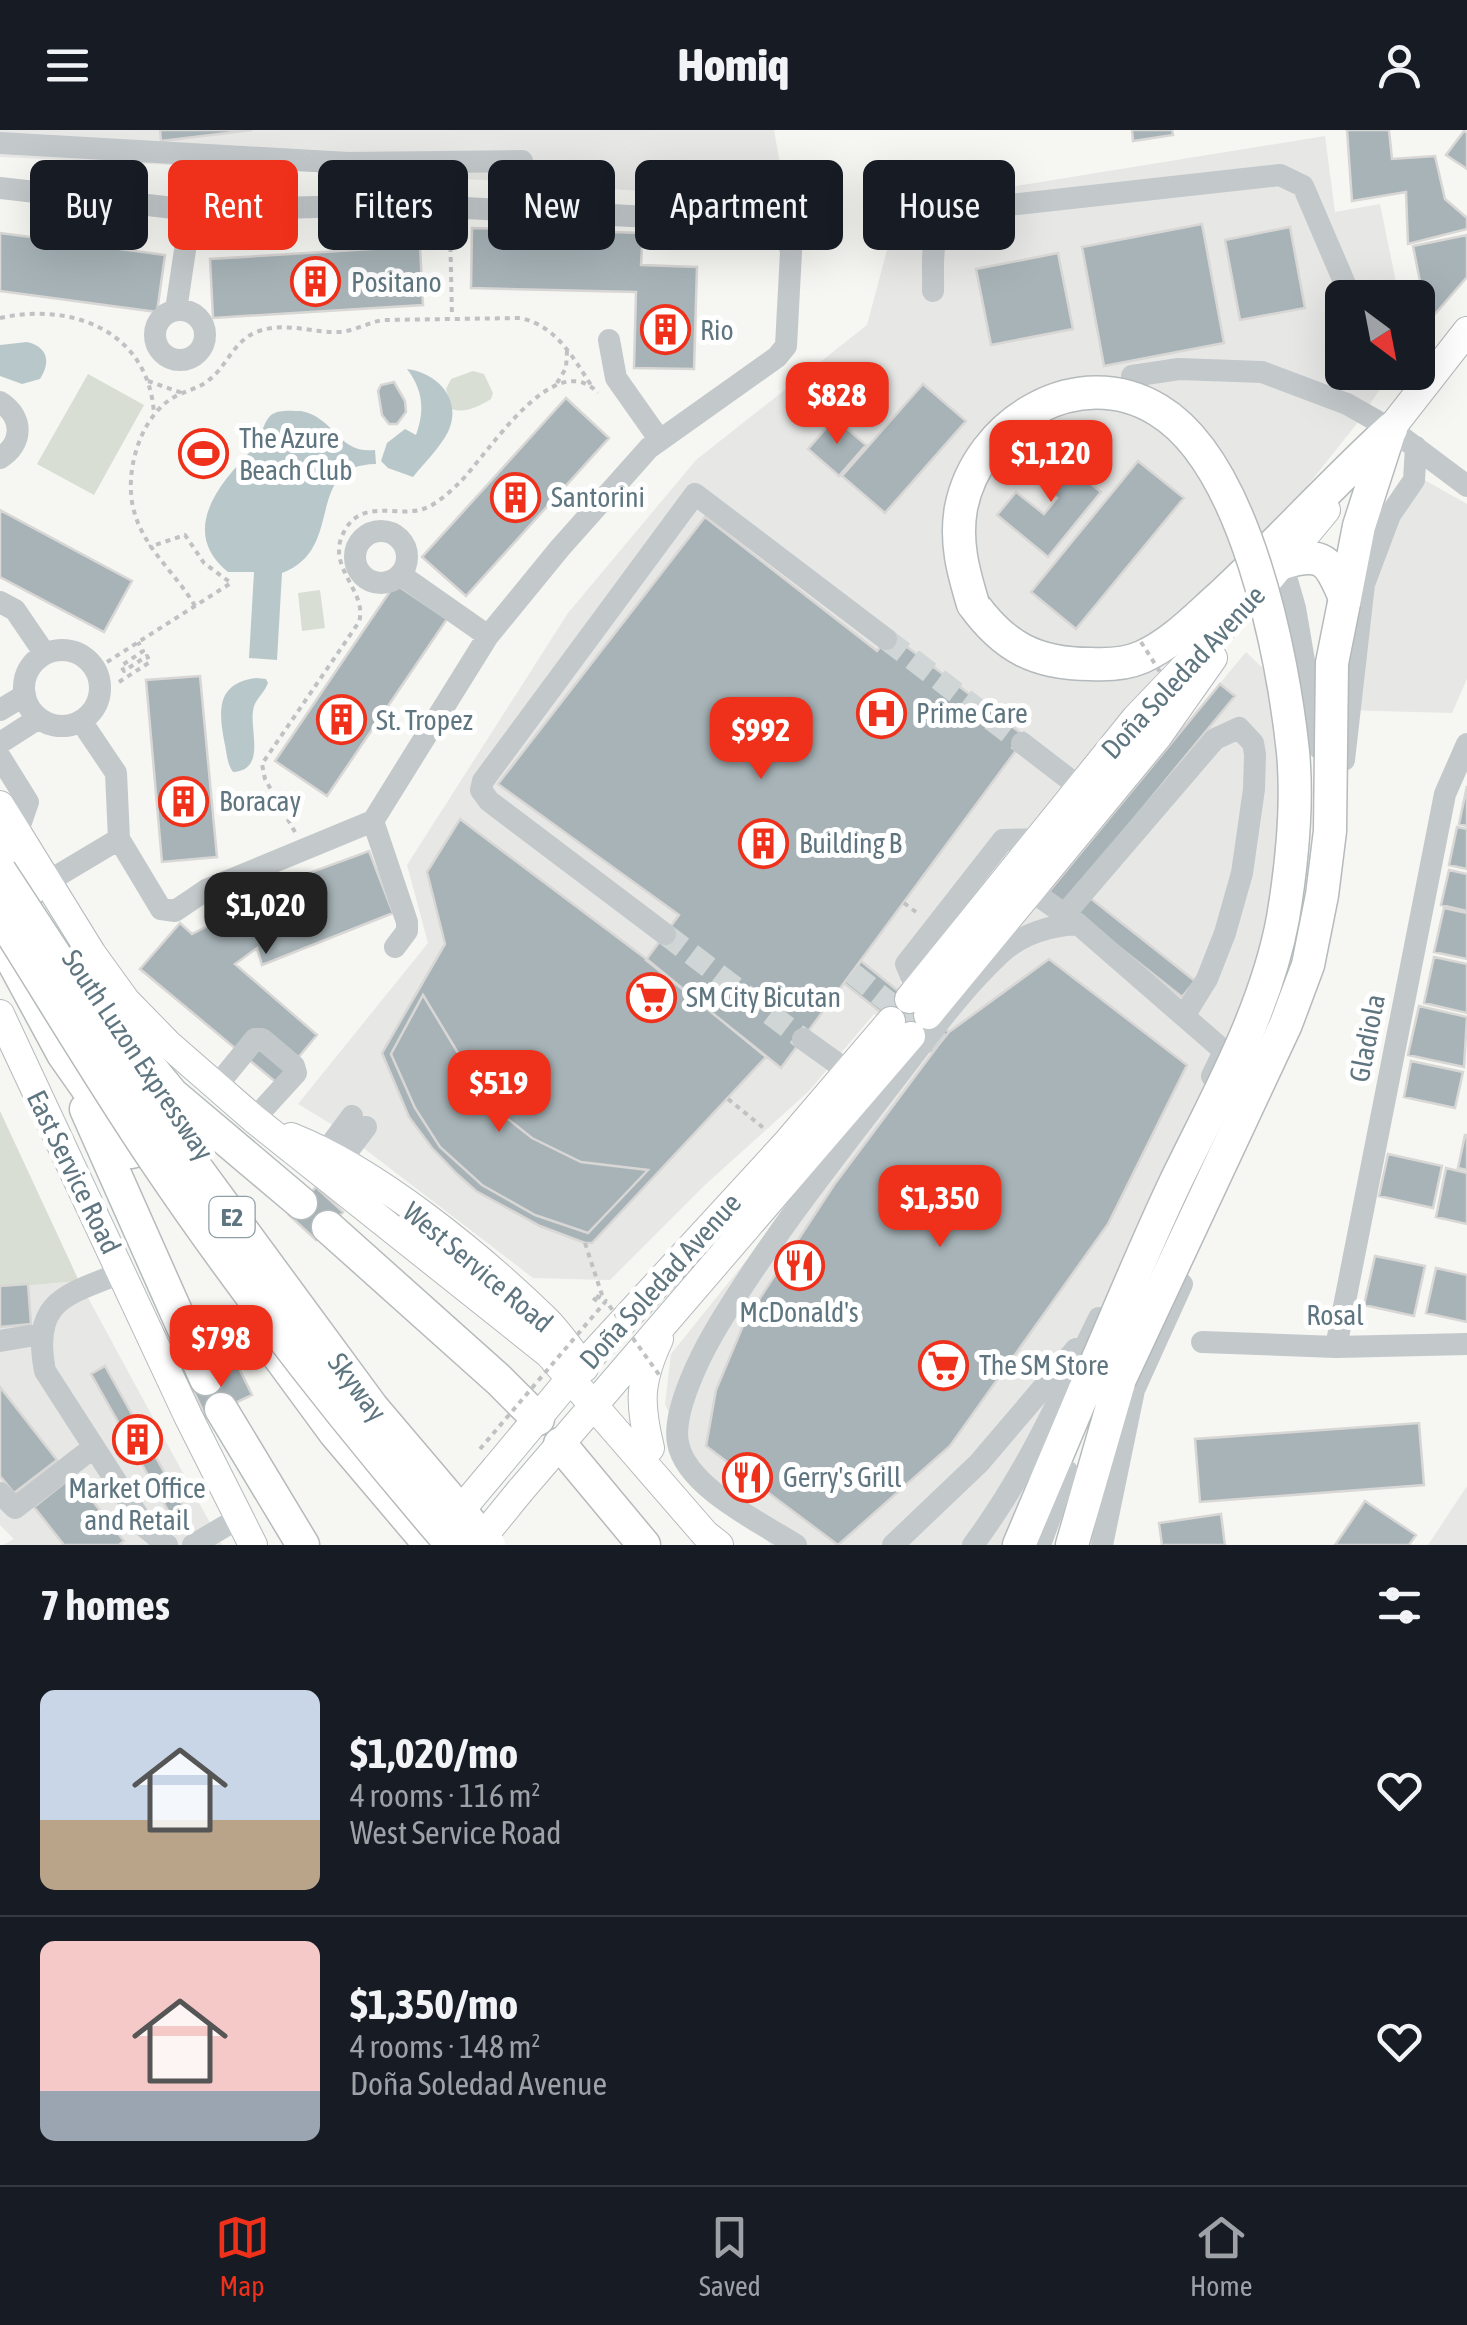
<!DOCTYPE html>
<meta charset="utf-8">
<style>
:root{--surface:#171b24;--page:#20242c;--text:#f1f3f6;--muted:#9ea1a6;--line:#363941;--accent:#ef301a}
body{margin:0;font-family:"Asap Condensed",sans-serif;background:var(--page);color:var(--text);height:100vh;display:flex;flex-direction:column;font-size:38px;white-space:nowrap}
*{box-sizing:border-box;margin:0}
p{font-size:32px;color:var(--muted)}
.icon{flex:none;width:55px;height:55px;fill:none;stroke:currentColor;stroke-width:2;stroke-linecap:round;stroke-linejoin:round}
.map{position:relative;height:1415px;overflow:hidden}
.side{display:flex;flex-direction:column;background:var(--surface);flex:1}
.side>*{flex:none}
.hud{position:absolute;left:30px;top:30px;width:1408px;height:90px;display:flex;gap:20px}
.needle{width:65px;rotate:148deg}
.controls{position:absolute;left:1325px;top:150px;display:grid;gap:20px}
.controls a{display:grid;place-items:center;width:110px;height:110px;border-radius:15px;background:var(--surface);box-shadow:0 10px 40px #0002;font-size:50px}
.price{position:absolute;translate:-50% -85px;padding:0 22px;border-radius:20px;background:var(--accent);color:#fff;font-size:32px;line-height:65px;filter:drop-shadow(0 2px 5px #0008)}
.price::after{content:'';position:absolute;left:50%;top:60px;width:30px;height:22px;margin-left:-15px;background:inherit;clip-path:polygon(0 0,100% 0,50% 100%)}
.price.on{background:#222;color:#fff}
ul{padding:0;list-style:none}
li{display:flex;align-items:center;gap:30px;height:250px;padding:0 40px}
li+li{border-top:2px solid var(--line)}
li span{display:grid;place-items:center;flex:none;width:280px;height:200px;border-radius:15px;color:#555}
li>.icon{margin-inline-start:auto}
span .icon{width:120px;height:120px;fill:#fffc;stroke-width:1}
li b{font-size:42px}
h2{display:flex;justify-content:space-between;align-items:center;height:120px;padding:0 40px;font-size:42px}
.tag{padding:0 35px;border-radius:15px;background:var(--surface);box-shadow:0 10px 40px #0002;font-size:35px;line-height:90px}
.tag.on{background:var(--accent);color:#fff}
header{display:flex;justify-content:space-between;align-items:center;height:130px;padding:0 40px;background:var(--surface);font-size:45px;font-weight:800}
.menu{display:flex;justify-content:space-around;align-items:center;height:140px;border-top:2px solid var(--line);background:var(--surface);font-size:28px;color:var(--muted)}
.menu a{display:grid;justify-items:center;gap:5px}
.menu .on{color:var(--accent)}
.map>svg:first-child{display:block}
.built{fill:#e7e7e6}
.green{fill:#d8ded3}
.water{fill:#b8c8ca}
.building{fill:#a7b3b7;stroke:#d8d7d5;stroke-width:2.5}
.lines{fill:none;stroke-linecap:round;stroke-linejoin:round}
.minor-tunnel{stroke:#d0d6d6;stroke-width:22;stroke-dasharray:22 11;stroke-linecap:butt}
.major-casing{stroke:#b4babd;stroke-width:30}
.highway-casing{stroke:#b5babc;stroke-width:35}
.path{stroke:#bfc1c3;stroke-width:4;stroke-dasharray:5 5;stroke-linecap:butt}
.minor{stroke:#c3c8cb;stroke-width:22}
.major{stroke:#fff;stroke-width:28}
.highway{stroke:#fff;stroke-width:32}
.major-bridge-casing{stroke:#b4babd;stroke-width:30;stroke-linecap:butt}
.highway-bridge-casing{stroke:#b5babc;stroke-width:35;stroke-linecap:butt}
.path-bridge{stroke:#bfc1c3;stroke-width:4;stroke-dasharray:5 5;stroke-linecap:butt}
.major-bridge{stroke:#fff;stroke-width:28}
.highway-bridge{stroke:#fff;stroke-width:32}
.labels{text-anchor:middle;stroke-width:10;stroke-linejoin:round;paint-order:stroke}
.shield{fill:#fff;stroke:#8f9fa6;stroke-width:2.5}
.shield-label{font-size:25px;font-weight:bold;fill:#5f7680}
.poi-label{font-size:28px;fill:#5f7680;stroke:#fff;text-anchor:start}
.street-label{font-size:28px;fill:#5f7680;stroke:#fff}
</style>
<header><svg class="icon" aria-label="menu" viewBox="0 0 24 24"><path d="M4 6h16M4 12h16M4 18h16"/></svg>Homiq<svg class="icon" aria-label="person" viewBox="0 0 24 24"><circle cx="12" cy="8" r="4"/><path d="M4 21q1-7 8-7t8 7"/></svg></header>
<div class="map">
<svg width="1467" height="1415" viewBox="0 0 1467 1415">
<rect width="100%" height="100%" fill="#f6f6f2"/>
<!-- built -->
<path class="built" d="M0,0H774L787,73L528,52L0,27Z
M1325,6L1335,82L1380,74L1399,167L1342,168V242L1391,243L1355,296L1176,521L900,852L942,887L1246,522L1267,542L1277,570L1282,723L1253,851L1004,1415H771L689,1328L665,1274L671,1224L917,918L874,884L809,961L705,1055L610,1150L533,1148L336,997L298,974L428,813L407,735L568,483L696,330L867,195L899,75Z
M1414,344L1467,374V549L1452,583L1343,580L1346,534Z
M79,1151L222,1415H3L14,1409L0,1395V1158Z
M1467,1356V1415H1428Z"/>
<!-- green -->
<path class="green" d="M473,241L484,244L493,263L491,269C480,276 465,284 452,279L446,259L451,249Z
M88,244L144,275L94,365L37,334Z
M320,460L325,498L302,501L298,463Z
M0,981L79,1151L0,1158Z"/>
<!-- water -->
<path class="water" d="M27,212C48,217 51,232 40,249L22,254L0,246V215Z
M407,239C438,243 463,270 448,302C439,319 425,332 413,347L388,338L381,331L387,313L405,299L416,305C425,280 423,260 407,239Z
M301,281C336,288 337,324 375,320L376,334C302,335 347,419 282,443L277,530L249,528L254,442H228C179,402 218,354 253,319C262,309 262,293 271,285C279,279 292,281 301,281Z
M256,548L266,549L268,553C264,564 254,570 253,581C250,602 266,640 233,642C226,632 227,622 224,610C218,578 218,553 256,548Z"/>
<!-- building -->
<path class="building" d="M160,0H252L161,11Z
M1132,0H1172L1173,5L1133,11Z
M1347,0H1389L1392,29L1435,26L1445,69L1467,88V99L1408,114L1406,62L1352,71Z
M1464,1L1467,3V39L1446,25Z
M1202,94L1224,213L1104,236L1082,117Z
M1290,97L1305,178L1240,190L1225,110Z
M472,98L643,103L641,135L697,137L694,239L634,238L636,162L471,158Z
M0,103L165,125L157,182L0,161Z
M1467,105V147L1428,192L1413,116Z
M420,116L423,175L213,188L210,129Z
M1058,123L1073,199L991,215L976,139Z
M394,252L405,271L406,282L397,294H389L382,285L378,261L381,255Z
M923,254L966,291L885,383L842,346Z
M566,268L609,308L466,466L422,427Z
M835,288L866,315L839,346L808,319Z
M1050,321L1101,362L1048,427L997,385L1016,362L1044,384L1057,368L1030,345Z
M1138,331L1184,368L1076,499L1031,462Z
M0,380L132,451L104,502L0,447Z
M705,387L877,521L890,504L1026,607L781,938L646,830L679,785L498,654Z
M395,454L447,489L327,666L275,631Z
M200,546L217,727L162,732L146,550Z
M1220,554L1235,566L1062,776L1047,764Z
M1467,656V696L1459,694Z
M460,689L649,831L766,927L592,1113H585L540,1096L476,1061L457,1044L432,1018L409,987L382,923L445,814L427,742Z
M1457,697L1467,699V739L1449,735Z
M369,721L393,783L262,835L257,818L235,834L317,905L277,953L140,839L180,793L192,804L236,781L233,771Z
M1449,740L1467,744V781L1441,775Z
M1089,767L1195,851L1182,867L1076,783Z
M1444,778L1467,783V829L1434,822Z
M1434,827L1467,834V883L1424,873Z
M1049,829L1187,935L1108,1094L950,1316L838,1415L706,1316L716,1260L745,1191L834,1055L940,913L949,902Z
M861,831L949,902L932,923L844,853Z
M423,865L458,923L488,965L508,989L532,1008L581,1032L648,1040L588,1103L535,1085L482,1055L440,1017L415,978L391,924Z
M1419,876L1467,887L1464,937L1408,925Z
M1411,931L1463,942L1455,978L1404,967Z
M1465,1005H1467V1040L1458,1038Z
M1388,1024L1442,1036L1433,1078L1379,1066Z
M1446,1038L1467,1043V1094L1436,1087Z
M316,1057L343,1082L316,1110L289,1085Z
M1375,1126L1425,1136L1414,1186L1364,1175Z
M1436,1138L1467,1145V1192L1426,1183Z
M28,1154L31,1194L0,1197V1156Z
M237,1234L252,1265L206,1287L191,1256Z
M105,1236L183,1376L170,1384L91,1244Z
M0,1257L57,1330L14,1363L0,1346Z
M1419,1293L1424,1355L1200,1372L1195,1309Z
M73,1346L124,1411L119,1415H64L34,1377Z
M1365,1371L1416,1405L1409,1415H1335Z
M1221,1384L1225,1415H1162L1159,1393Z"/>
<g class="lines">
<!-- minor-tunnel -->
<path class="minor-tunnel" d="M886,509L1022,613
M665,804L803,909
M852,843L940,913"/>
<defs>
<path id="major" d="M1378,315L1467,201
M0,675L92,824L126,871L168,914L254,989L549,1224L705,1404L719,1415
M909,869L1136,588L1269,449L1326,380
M0,884L188,1286L253,1415
M928,885L1158,606L1213,528
M291,1007C377,1041 479,1125 546,1190C560,1204 572,1222 584,1238
M650,1318C639,1273 639,1252 659,1209
M496,1338L570,1249L785,1015L891,891
M520,1361L911,906"/>
<path id="highway" d="M1282,433C1324,421 1329,430 1345,468
M1344,473L1359,396L1389,303
M973,474C1004,517 1036,534 1090,534C1107,535 1126,534 1142,527C1173,513 1196,488 1221,466C1279,412 1332,353 1391,299
M0,714L29,761
M10,826L63,924L132,1022
M122,903L172,964L301,1073
M86,979L206,1249
M328,1097L499,1250L538,1289
M277,1224L335,1303L430,1415
M221,1279L303,1415
M560,1314L644,1415
M1019,1415L1096,1233
M1072,1415L1120,1249"/>
</defs>
<!-- major casing -->
<use href="#major" class="major-casing"/>
<!-- highway casing -->
<use href="#highway" class="highway-casing"/>
<!-- path -->
<path class="path" d="M450,97L452,187
M0,188C72,172 149,201 154,284
M148,251L182,263
M557,253L566,238L567,221
M195,476C176,443 144,419 134,381C124,346 138,293 168,271C181,261 197,260 209,250C227,236 233,212 256,202C286,191 311,203 339,202C354,201 367,193 383,190L521,188C557,197 572,226 591,255
M107,532L231,453L204,433L185,405L149,417
M119,552L150,532L147,526L124,541L121,536L143,521L138,512
M295,702L265,649L262,634L359,492C368,462 328,439 342,406C359,366 395,388 423,379C436,375 450,362 460,352C486,327 554,215 598,263
M904,773L920,785
M728,969L766,1000
M585,1113L603,1168
M597,1171L593,1168L595,1165L606,1171"/>
<!-- minor -->
<path class="minor" d="M0,13L348,33L522,31
M0,58L191,80L403,75L774,93L787,104L791,122L786,216L777,227L649,318L560,418L488,506L373,691L206,760L175,781L161,779L119,709L116,643L81,591
M933,161C934,124 926,98 964,80L1280,45L1303,56L1351,168
M155 205a25 25 0 1 1 50 0a25 25 0 1 1-50 0Z
M176,180L191,80
M609,210L616,248L659,309
M1132,246L1179,239L1262,242L1347,274L1391,299L1467,356
M0,272C24,287 23,314 0,328
M355 427a26 26 0 1 1 52 0a26 26 0 1 1-52 0Z
M1270,425L1282,433L1295,478L1319,618
M401,445L488,506
M0,472L15,480L45,524
M24 558a38 38 0 1 1 76 0a38 38 0 1 1-76 0Z
M0,580L25,565
M0,613L39,588
M1022,613L1091,666
M0,627L28,672L17,704
M1344,630L1364,454L1390,385L1414,350L1416,317
M373,691L407,792V801L395,817
M47,752L119,709
M1029,759L1078,794L1224,921L1212,946
M1064,785L1215,609L1239,598L1253,613L1255,624L1254,659L1242,743L1225,803L1207,849L1184,886
M665,804L489,671L481,660L483,651L695,364L886,509
M917,860L906,834L1003,710L1039,709
M803,909L849,942
M215,958L255,909H262L294,936L296,943L254,989
M326,1021L352,986
M341,1030L366,997
M1156,1132L1188,1067
M123,1142C67,1165 31,1169 45,1241L146,1398L167,1415
M0,1211L41,1204
M1202,1212L1336,1217L1467,1214
M1336,1217L1445,664L1467,614
M0,1363L15,1378L94,1317
M193,1415L239,1388
M796,1415C760,1392 686,1357 678,1313C672,1282 700,1226 716,1199C766,1115 829,1035 889,957C924,912 959,862 1001,823C1022,804 1051,795 1078,794
M893,1415L979,1333L1076,1219
M973,1415C1026,1344 1060,1267 1099,1188
M1040,1415L1067,1341
M1102,1415L1134,1260L1182,1154"/>
<!-- major -->
<use href="#major" class="major"/>
<!-- highway -->
<use href="#highway" class="highway"/>
<defs>
<path id="major-bridge" d="M449,1394L496,1338
M476,1415L520,1361"/>
<g id="highway-bridge">
<path d="M973,474C963,441 955,412 961,378C978,292 1078,231 1158,280C1246,333 1283,526 1293,622C1298,677 1292,734 1283,788C1266,881 1216,968 1175,1053C1147,1112 1122,1173 1096,1233"/>
<path id="s1" d="M0,741L180,1016L372,1277L489,1415"/>
<path d="M0,785C52,867 101,950 155,1030C246,1165 346,1292 452,1415"/>
<path d="M1120,1249L1286,894L1308,835L1322,765L1330,701L1332,533L1344,473"/>
</g>
</defs>
<!-- major-bridge casing -->
<use href="#major-bridge" class="major-bridge-casing"/>
<!-- highway-bridge casing -->
<use href="#highway-bridge" class="highway-bridge-casing"/>
<!-- path-bridge -->
<path class="path-bridge" d="M1141,512L1162,545
M480,1319L606,1171L660,1246"/>
<!-- major-bridge -->
<use href="#major-bridge" class="major-bridge"/>
<!-- highway-bridge -->
<use href="#highway-bridge" class="highway-bridge"/>
</g>
<!-- icons -->
<defs>
<symbol id="building-ring" viewBox="-11 -11 22 22"><circle r="9.5" fill="#fff" stroke="#ef301a" stroke-width="1.5"/><path d="M-4-6H4V6H1V3H-1V6H-4ZM-2.5-4.3h1.7v1.8h-1.7ZM.8-4.3h1.7v1.8H.8ZM-2.5-1h1.7V.8h-1.7ZM.8-1h1.7V.8H.8Z" fill="#ef301a"/></symbol>
<symbol id="stadium-ring" viewBox="-11 -11 22 22"><circle r="9.5" fill="#fff" stroke="#ef301a" stroke-width="1.5"/><path d="M0-5a6.5 5 0 1 0 0 10a6.5 5 0 1 0 0-10ZM-3.5-1.8h7v3.6h-7Z" fill="#ef301a"/></symbol>
<symbol id="hospital-ring" viewBox="-11 -11 22 22"><circle r="9.5" fill="#fff" stroke="#ef301a" stroke-width="1.5"/><path d="M-5-5h3v3.5h4V-5h3V5h-3V1.5h-4V5h-3Z" fill="#ef301a"/></symbol>
<symbol id="supermarket-ring" viewBox="-11 -11 22 22"><circle r="9.5" fill="#fff" stroke="#ef301a" stroke-width="1.5"/><path d="M-6-5.5h2.5l.6 2H6L4.5 2H-2.5L-4.4-4H-6ZM-1.5 3.2a1.3 1.3 0 1 0 .1 0ZM3 3.2a1.3 1.3 0 1 0 .1 0Z" fill="#ef301a"/></symbol>
<symbol id="restaurant-ring" viewBox="-11 -11 22 22"><circle r="9.5" fill="#fff" stroke="#ef301a" stroke-width="1.5"/><path d="M-5-6h1v4h1v-4h1v4h1v-4h1v5L-1.5 .5V6h-2V.5L-5-1ZM5-6V6H3V1.5H1.5Q1.5-4 5-6Z" fill="#ef301a"/></symbol>
</defs>
<g fill-rule="evenodd">
<use href="#building-ring" x="288" y="124" width="55" height="55"/>
<use href="#building-ring" x="638" y="172" width="55" height="55"/>
<use href="#stadium-ring" x="176" y="296" width="55" height="55"/>
<use href="#building-ring" x="488" y="340" width="55" height="55"/>
<use href="#hospital-ring" x="854" y="556" width="55" height="55"/>
<use href="#building-ring" x="314" y="562" width="55" height="55"/>
<use href="#building-ring" x="156" y="644" width="55" height="55"/>
<use href="#building-ring" x="736" y="686" width="55" height="55"/>
<use href="#supermarket-ring" x="624" y="840" width="55" height="55"/>
<use href="#restaurant-ring" x="772" y="1108" width="55" height="55"/>
<use href="#supermarket-ring" x="916" y="1208" width="55" height="55"/>
<use href="#building-ring" x="110" y="1282" width="55" height="55"/>
<use href="#restaurant-ring" x="720" y="1320" width="55" height="55"/>
</g>
<g class="labels">
<!-- shield labels -->
<rect class="shield" x="209.5" y="1067" width="45" height="40" rx="8"/>
<g class="shield-label">
<text x="232" y="1096">E2</text>
</g>
<!-- poi labels -->
<g class="poi-label">
<text x="351" y="162">Positano</text>
<text x="700" y="210">Rio</text>
<text x="239" y="318">The Azure<tspan x="239" dy="32">Beach Club</tspan></text>
<text x="551" y="377">Santorini</text>
<text x="916" y="593">Prime Care</text>
<text x="376" y="600">St. Tropez</text>
<text x="219" y="681">Boracay</text>
<text x="799" y="723">Building B</text>
<text x="686" y="877">SM City Bicutan</text>
<text x="799" y="1192" text-anchor="middle">McDonald's</text>
<text x="979" y="1245">The SM Store</text>
<text x="783" y="1357">Gerry's Grill</text>
<text x="137" y="1368" text-anchor="middle">Market Office<tspan x="137" dy="32">and Retail</tspan></text>
</g>
<!-- street labels -->
<g class="street-label">
<text transform="translate(1183 542) rotate(-47)" y="10">Doña Soledad Avenue</text>
<text transform="translate(1367 908) rotate(-79)" y="10">Gladiola</text>
<text transform="translate(138 925) rotate(56)" y="10">South Luzon Expressway</text>
<text transform="translate(74 1042) rotate(64)" y="10">East Service Road</text>
<text transform="translate(478 1137) rotate(40)" y="10">West Service Road</text>
<text transform="translate(660 1151) rotate(-48)" y="10">Doña Soledad Avenue</text>
<text x="1335" y="1195">Rosal</text>
<text dy="10" stroke="none"><textPath href="#s1" startOffset="628">Skyway</textPath></text>
</g>
</g>
</svg>
<div class="controls">
<a><svg class="needle" viewBox="-14 -14 28 28"><path d="M0-13l5 13h-10z" fill="#e53935"/><path d="M0 13l5-13h-10z" fill="#9ea1a6"/></svg></a>
</div>
<b class="price" style="left:837px;top:317px">$828</b>
<b class="price" style="left:1051px;top:375px">$1,120</b>
<b class="price" style="left:761px;top:652px">$992</b>
<b class="price on" style="left:266px;top:827px">$1,020</b>
<b class="price" style="left:499px;top:1005px">$519</b>
<b class="price" style="left:940px;top:1120px">$1,350</b>
<b class="price" style="left:221px;top:1260px">$798</b>
<div class="hud">
<a class="tag">Buy</a>
<a class="tag on">Rent</a>
<a class="tag">Filters</a>
<a class="tag">New</a>
<a class="tag">Apartment</a>
<a class="tag">House</a>
</div>
</div>
<section class="side">
<h2>7 homes<svg class="icon" aria-label="filters" viewBox="0 0 24 24"><path d="M4 7h16M4 17h16"/><circle cx="9" cy="7" r="2"/><circle cx="15" cy="17" r="2"/></svg></h2>
<ul>
<li><span style="background:linear-gradient(#c9d6e8 65%,#b9a48a 0)"><svg class="icon" aria-label="home" viewBox="0 0 24 24"><path d="M3 11l9-7 9 7M6 9v11h12V9"/></svg></span><div><b>$1,020/mo</b><p>4 rooms · 116 m²</p><p>West Service Road</p></div><svg class="icon" aria-label="heart" viewBox="0 0 24 24"><path d="M12 20l-8-8c-3-5 5-10 8-4 3-6 11-1 8 4z"/></svg></li>
<li><span style="background:linear-gradient(#f6c9c9 75%,#9aa5b1 0)"><svg class="icon" aria-label="home" viewBox="0 0 24 24"><path d="M3 11l9-7 9 7M6 9v11h12V9"/></svg></span><div><b>$1,350/mo</b><p>4 rooms · 148 m²</p><p>Doña Soledad Avenue</p></div><svg class="icon" aria-label="heart" viewBox="0 0 24 24"><path d="M12 20l-8-8c-3-5 5-10 8-4 3-6 11-1 8 4z"/></svg></li>
</ul>
</section>
<nav class="menu">
<a class="on"><svg class="icon" aria-label="map" viewBox="0 0 24 24"><path d="M3 6l6-2 6 2 6-2v14l-6 2-6-2-6 2zM9 4v14M15 6v14"/></svg>Map</a>
<a><svg class="icon" aria-label="saved" viewBox="0 0 24 24"><path d="M7 4h10v16l-5-4-5 4z"/></svg>Saved</a>
<a><svg class="icon" aria-label="home" viewBox="0 0 24 24"><path d="M3 11l9-7 9 7M6 9v11h12V9"/></svg>Home</a>
</nav>
